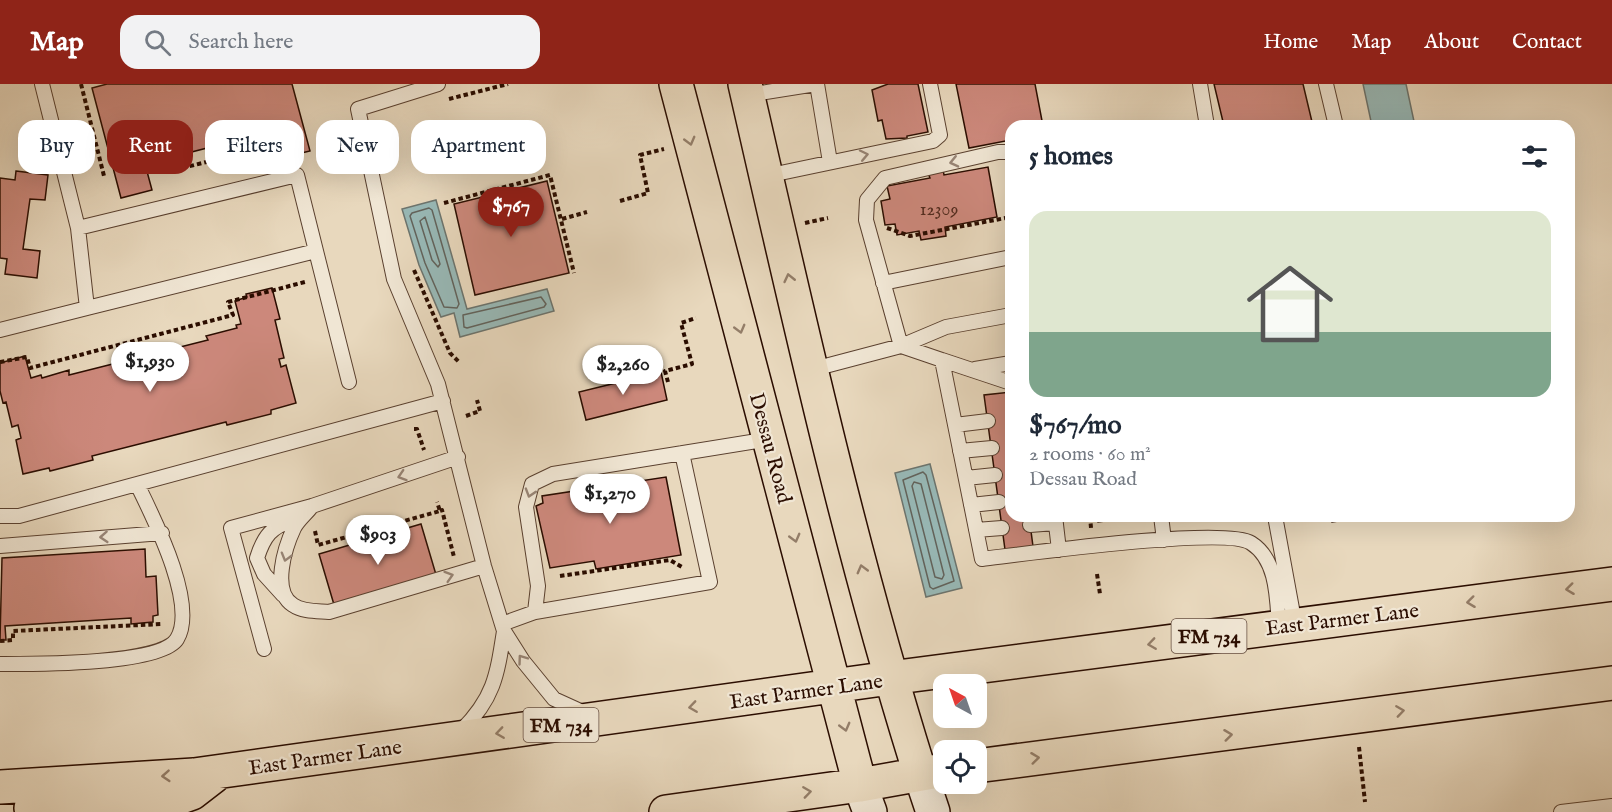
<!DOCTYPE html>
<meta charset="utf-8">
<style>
:root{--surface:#fff;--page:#f2f2f3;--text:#1f2937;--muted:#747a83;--line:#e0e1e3;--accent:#8f2418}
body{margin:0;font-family:"IM FELL English",serif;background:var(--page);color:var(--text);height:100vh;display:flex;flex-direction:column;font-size:22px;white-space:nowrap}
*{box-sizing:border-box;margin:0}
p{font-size:20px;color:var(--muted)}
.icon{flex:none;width:33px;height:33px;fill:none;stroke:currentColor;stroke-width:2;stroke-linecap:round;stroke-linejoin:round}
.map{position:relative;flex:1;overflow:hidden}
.details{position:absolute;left:1005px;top:36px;width:570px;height:402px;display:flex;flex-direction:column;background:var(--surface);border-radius:18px;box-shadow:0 6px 24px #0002}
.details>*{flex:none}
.top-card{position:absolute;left:18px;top:36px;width:570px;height:54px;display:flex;gap:12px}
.needle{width:39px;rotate:320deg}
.buttons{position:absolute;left:933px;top:590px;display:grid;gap:12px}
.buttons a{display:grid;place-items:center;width:54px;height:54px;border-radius:12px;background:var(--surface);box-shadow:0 6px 24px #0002;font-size:30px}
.price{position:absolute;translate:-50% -51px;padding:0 14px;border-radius:21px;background:#fff;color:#222;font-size:20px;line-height:39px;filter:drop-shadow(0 2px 3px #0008)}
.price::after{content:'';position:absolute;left:50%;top:36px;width:18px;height:14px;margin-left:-9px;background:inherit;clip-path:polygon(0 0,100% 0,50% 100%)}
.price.current{background:var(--accent);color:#fff}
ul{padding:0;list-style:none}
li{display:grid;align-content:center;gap:12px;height:318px;padding:0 24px}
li+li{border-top:2px solid var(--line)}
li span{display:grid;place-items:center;height:186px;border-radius:18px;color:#555}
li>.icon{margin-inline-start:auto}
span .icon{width:108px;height:108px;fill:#fffc;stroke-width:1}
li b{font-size:26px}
h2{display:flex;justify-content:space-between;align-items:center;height:72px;padding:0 24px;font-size:26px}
.tag{padding:0 21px;border-radius:18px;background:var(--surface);box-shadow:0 6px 24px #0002;font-size:21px;line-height:54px}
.tag.current{background:var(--accent);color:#fff}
header{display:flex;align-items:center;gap:36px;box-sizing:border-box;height:84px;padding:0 30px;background:var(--accent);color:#fff}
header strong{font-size:28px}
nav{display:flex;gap:33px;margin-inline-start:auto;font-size:21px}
.search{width:420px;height:54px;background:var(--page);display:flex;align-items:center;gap:15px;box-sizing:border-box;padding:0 21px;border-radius:18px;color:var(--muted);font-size:22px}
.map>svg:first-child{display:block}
.water{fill:#98b9b7;stroke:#6c746e;stroke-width:1.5}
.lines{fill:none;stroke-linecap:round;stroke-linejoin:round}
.shore{stroke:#62635c;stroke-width:1.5}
.building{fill:#cc887b;stroke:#2b0d00;stroke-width:1.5}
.service-casing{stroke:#5a402f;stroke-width:16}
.secondary-casing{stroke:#2b0d00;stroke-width:36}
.primary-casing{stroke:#2b0d00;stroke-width:36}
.path{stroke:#2b0d00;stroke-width:4;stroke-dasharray:4.5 3;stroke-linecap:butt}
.service{stroke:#f0e6d4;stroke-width:14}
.secondary{stroke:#f0e6d4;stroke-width:33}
.primary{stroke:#e8d8bd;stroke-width:33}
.oneway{stroke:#937d68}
.oneway2{stroke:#978475}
.labels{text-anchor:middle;stroke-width:4.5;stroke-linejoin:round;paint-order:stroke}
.number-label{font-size:18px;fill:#532c1f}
.shield{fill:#f0e6d4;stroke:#664e40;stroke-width:1.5}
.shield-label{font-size:20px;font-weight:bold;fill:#2b0d00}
.street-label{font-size:21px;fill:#2b0d00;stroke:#f0e6d4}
</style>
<header>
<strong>Map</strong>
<div class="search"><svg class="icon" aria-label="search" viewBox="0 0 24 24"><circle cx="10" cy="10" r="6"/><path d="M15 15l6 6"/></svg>Search here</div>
<nav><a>Home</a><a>Map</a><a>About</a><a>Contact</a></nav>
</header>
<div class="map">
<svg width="1612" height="728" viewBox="0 0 1612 728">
<rect width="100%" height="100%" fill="#e8d8bd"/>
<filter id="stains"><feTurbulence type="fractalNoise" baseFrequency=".00333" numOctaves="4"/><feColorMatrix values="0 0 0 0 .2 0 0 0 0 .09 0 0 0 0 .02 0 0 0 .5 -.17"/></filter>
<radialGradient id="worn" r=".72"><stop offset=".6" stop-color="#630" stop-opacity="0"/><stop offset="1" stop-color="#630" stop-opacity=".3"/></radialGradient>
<!-- water -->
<path class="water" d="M1363,0H1406L1415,42H1372Z
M436,116L467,225L547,205L554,227L460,253L454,229L441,233L419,181L402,125Z
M930,380L962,504L926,513L895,389Z"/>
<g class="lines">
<!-- shore -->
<path class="shore" d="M429,124L432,126L459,220L457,224L444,223L425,179L410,132L412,129Z
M425,133L440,180L438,183L432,176L420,137Z
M541,213L546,220L544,223L467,244L464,243L463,231Z
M923,388L926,391L954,497L933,505L930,503L903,396Z
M914,398L921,400L944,491L942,495L935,493L912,402Z"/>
</g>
<!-- building -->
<path class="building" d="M107,0H292L310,67L276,75L269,48L145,80L152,106L121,114L92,4Z
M888,0H918L928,48L907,52V54L886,55L882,36L878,37L872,6Z
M956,0H1035L1043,42H1011V56L969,64Z
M1214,0H1303L1313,42H1224Z
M988,83L997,133L945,143L946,152L921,156L919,147L897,151L895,140L885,141L881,117L890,115L887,102L930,94L928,89L943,85L944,91Z
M16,87L48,91L45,116L30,115L23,165L40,167L37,194L5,190L7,175L0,174V94L15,96Z
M547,97L569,189L475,211L454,120Z
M272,204L280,235L275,236L284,274L279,275L281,283L286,281L296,319L271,326V330L227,341L226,338L92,372L93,376L50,387L49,384L23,390L16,356L21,354L18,341L12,343L6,318L3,319L0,307V279L25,272L31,294L41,291L42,294L69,286V291L208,256L206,252L237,244L236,241L241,240L235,217L247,213L246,210Z
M661,288L667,316L586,336L579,308Z
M1011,308V432H1029L1034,470L1006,473L984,311Z
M666,393L681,471L596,485L594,477L550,484L536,422L543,419L542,412Z
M1097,432H1145L1098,438Z
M1331,432H1375L1332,438Z
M421,440L437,494L335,524L319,470Z
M145,465L146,493L156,492L158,531L153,532V538L131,540V534L5,542L6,556H0L2,474Z"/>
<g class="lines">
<defs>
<path id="service" d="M42,0L78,144L87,224L316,167L297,91L78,144
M438,0L358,25L394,195L438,300L484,482L504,547L523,577L554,615L587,630
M817,0L830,78
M1200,0L1207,42
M1326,0L1336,42
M748,11L816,0
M1011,68H998L885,94L867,116L866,136L901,262L942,276L982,475C1024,470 1225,442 1251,459C1278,476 1277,516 1279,543
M766,92L933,57L940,51L930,0
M316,167L349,298
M883,199L1011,173
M0,246L87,224
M942,276L1011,299
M975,285L1011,279
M810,286L901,262L946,243L1011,231
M955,341L988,337
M960,367L992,364
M966,394L995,391
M971,421L999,418
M312,422C307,429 298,436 294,444C285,463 271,507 293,521C303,528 318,527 329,528L484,482
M0,432H19L443,317
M1055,432L1059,466
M1161,432L1164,456
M1275,432L1295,541
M1030,441L1055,439
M976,446L1002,444
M0,462L162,449
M283,511L264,490L257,474C264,452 271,443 293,436
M535,528L538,502L526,423L532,400L553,390L769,355
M502,540L535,528L710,498L682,369
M264,565L231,444L312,422L458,373
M0,580C32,580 161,581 177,555C198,520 153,433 137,400
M461,647C494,614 497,592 504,547
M1561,728L1612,722"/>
<path id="secondary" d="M920,689L933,728
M860,701L870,728"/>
<path id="primary" d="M676,0L860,701
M745,0C798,231 849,463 920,689
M976,682L1612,599
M0,703L194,691L890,594L1612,500
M31,724L170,717L192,709L214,692
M666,728L860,701L944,686"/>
</defs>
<!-- service casing -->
<use href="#service" class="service-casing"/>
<!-- secondary casing -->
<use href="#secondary" class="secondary-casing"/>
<!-- primary casing -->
<use href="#primary" class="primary-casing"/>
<!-- path -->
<path class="path" d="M81,0L104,92
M449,15L508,0
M164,75L166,88L259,65L254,51
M620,117L648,109L640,71L664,65
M444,119L550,91L574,189
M562,135L587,128
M805,139L828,134
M887,144L910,152L1011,133
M414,186L450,269L460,279
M0,278L27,273L30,284L233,231L228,218L305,198
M668,298L665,287L692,280L681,239L696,234
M466,332L480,327L477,316
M414,345H417L424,366
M440,427L442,426L454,473
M1090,432L1091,444
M315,447L318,461L440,427L437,418
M1097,490L1100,510
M560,492L670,476L682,483
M0,557L13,556V547L162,540
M1359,663L1365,718"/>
<!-- service -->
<use href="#service" class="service"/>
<!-- secondary -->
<use href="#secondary" class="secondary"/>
<!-- primary -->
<use href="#primary" class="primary"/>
</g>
<!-- one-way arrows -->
<defs><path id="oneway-chevron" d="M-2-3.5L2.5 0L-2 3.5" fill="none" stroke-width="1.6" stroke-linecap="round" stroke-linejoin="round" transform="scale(1.5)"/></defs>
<g class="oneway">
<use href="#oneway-chevron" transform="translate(690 57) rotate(75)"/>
<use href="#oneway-chevron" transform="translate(789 194) rotate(-103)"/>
<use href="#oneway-chevron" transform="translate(740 245) rotate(75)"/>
<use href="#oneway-chevron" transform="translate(795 454) rotate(75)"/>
<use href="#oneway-chevron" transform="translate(862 485) rotate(-105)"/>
<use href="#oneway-chevron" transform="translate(1570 505) rotate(173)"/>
<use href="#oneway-chevron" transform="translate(1471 518) rotate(173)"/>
<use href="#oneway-chevron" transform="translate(1152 560) rotate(172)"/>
<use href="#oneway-chevron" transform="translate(693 623) rotate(172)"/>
<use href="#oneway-chevron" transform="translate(1400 627) rotate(-8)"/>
<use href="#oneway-chevron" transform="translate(845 643) rotate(75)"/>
<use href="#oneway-chevron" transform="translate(500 649) rotate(172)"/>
<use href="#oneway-chevron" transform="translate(1228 651) rotate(-7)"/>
<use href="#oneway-chevron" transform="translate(1035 674) rotate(-7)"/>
<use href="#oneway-chevron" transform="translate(166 692) rotate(176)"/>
<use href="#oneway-chevron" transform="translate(807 708) rotate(-8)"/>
</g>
<g class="oneway2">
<use href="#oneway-chevron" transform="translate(864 71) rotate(-12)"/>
<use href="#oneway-chevron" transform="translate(954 78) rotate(167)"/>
<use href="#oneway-chevron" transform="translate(402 392) rotate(162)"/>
<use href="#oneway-chevron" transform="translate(530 409) rotate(107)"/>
<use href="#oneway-chevron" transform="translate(104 453) rotate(176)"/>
<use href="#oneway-chevron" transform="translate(286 473) rotate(106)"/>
<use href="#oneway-chevron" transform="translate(449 492) rotate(-17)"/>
<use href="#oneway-chevron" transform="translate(522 575) rotate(-126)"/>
</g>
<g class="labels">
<!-- number labels -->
<g class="number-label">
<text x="939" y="131">12309</text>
</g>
<!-- shield labels -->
<g class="shield">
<rect x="1171.5" y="535" width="75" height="34" rx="4.5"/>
<rect x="523.5" y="624" width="75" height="34" rx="4.5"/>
</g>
<g class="shield-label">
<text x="1209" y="559">FM 734</text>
<text x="561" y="648">FM 734</text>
</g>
<!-- street labels -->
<g class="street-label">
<text transform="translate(771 364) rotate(75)" y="7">Dessau Road</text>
<text transform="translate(1342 535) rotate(-7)" y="7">East Parmer Lane</text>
<text transform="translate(806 607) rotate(-8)" y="7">East Parmer Lane</text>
<text transform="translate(325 673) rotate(-8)" y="7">East Parmer Lane</text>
</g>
</g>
<rect width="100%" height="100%" filter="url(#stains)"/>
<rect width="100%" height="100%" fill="url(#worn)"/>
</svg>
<div class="buttons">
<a><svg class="needle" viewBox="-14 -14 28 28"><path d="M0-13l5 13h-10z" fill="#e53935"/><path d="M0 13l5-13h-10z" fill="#747a83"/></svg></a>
<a><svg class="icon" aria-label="locate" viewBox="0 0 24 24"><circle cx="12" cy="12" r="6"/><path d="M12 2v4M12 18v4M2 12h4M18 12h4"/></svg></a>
</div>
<b class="price current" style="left:511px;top:154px">$767</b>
<b class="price" style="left:150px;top:309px">$1,930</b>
<b class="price" style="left:623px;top:312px">$2,260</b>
<b class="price" style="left:610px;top:441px">$1,270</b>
<b class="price" style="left:378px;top:482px">$903</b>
<div class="top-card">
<a class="tag">Buy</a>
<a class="tag current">Rent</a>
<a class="tag">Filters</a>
<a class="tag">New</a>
<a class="tag">Apartment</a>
</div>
<section class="details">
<h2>5 homes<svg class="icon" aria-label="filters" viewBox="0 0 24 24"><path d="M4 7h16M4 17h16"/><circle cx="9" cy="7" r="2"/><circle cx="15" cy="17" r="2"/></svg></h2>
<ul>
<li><span style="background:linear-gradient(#dfe7d0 65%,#7fa58c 0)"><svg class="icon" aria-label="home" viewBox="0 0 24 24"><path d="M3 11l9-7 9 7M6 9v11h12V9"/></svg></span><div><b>$767/mo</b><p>2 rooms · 60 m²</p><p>Dessau Road</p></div></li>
</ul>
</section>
</div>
